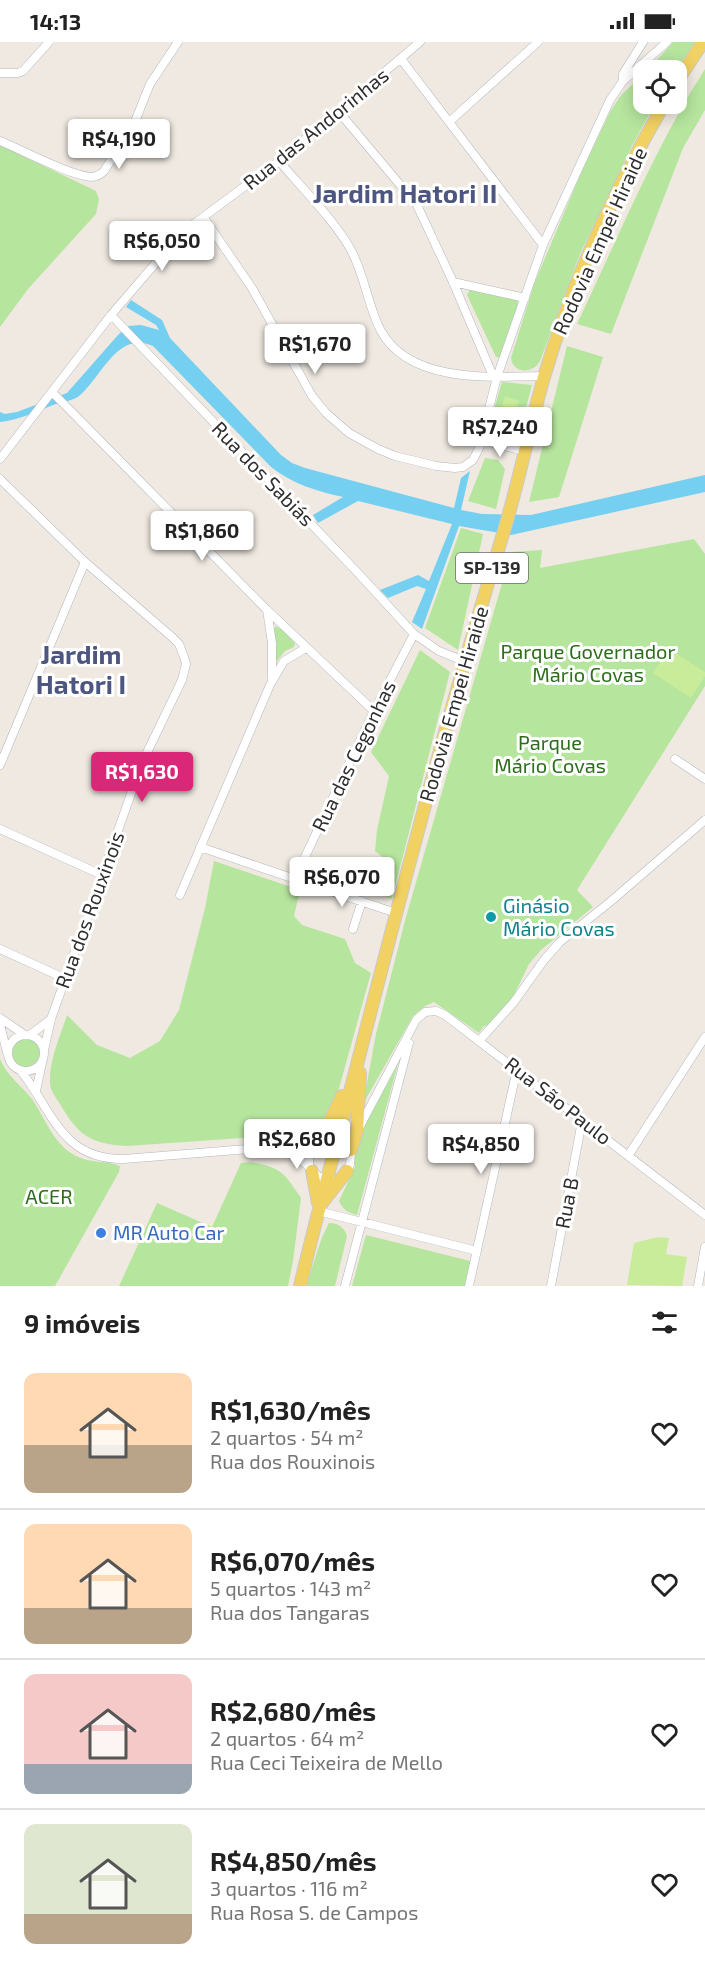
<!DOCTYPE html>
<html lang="pt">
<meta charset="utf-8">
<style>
:root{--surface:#fff;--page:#f2f2f2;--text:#222;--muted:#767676;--line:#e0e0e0;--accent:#db2777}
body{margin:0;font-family:"Exo 2",sans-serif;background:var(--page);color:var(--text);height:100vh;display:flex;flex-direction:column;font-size:22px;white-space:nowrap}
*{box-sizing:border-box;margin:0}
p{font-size:20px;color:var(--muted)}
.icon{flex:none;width:33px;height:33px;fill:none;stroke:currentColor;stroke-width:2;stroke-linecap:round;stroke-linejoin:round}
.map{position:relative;height:1244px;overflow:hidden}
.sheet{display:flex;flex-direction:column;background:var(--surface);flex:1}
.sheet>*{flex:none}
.fabs{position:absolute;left:633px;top:18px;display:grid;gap:12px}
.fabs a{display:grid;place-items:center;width:54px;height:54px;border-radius:12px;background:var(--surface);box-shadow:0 3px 15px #0003;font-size:30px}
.price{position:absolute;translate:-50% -51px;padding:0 14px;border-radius:6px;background:#fff;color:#222;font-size:20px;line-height:39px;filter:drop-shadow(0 2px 3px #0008)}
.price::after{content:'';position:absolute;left:50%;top:36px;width:18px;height:14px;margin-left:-9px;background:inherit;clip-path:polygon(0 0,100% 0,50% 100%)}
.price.on{background:var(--accent);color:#fff}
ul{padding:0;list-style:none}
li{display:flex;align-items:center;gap:18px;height:150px;padding:0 24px}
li+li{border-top:2px solid var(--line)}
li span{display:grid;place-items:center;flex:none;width:168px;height:120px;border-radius:12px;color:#555}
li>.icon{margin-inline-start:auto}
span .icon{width:72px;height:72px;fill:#fffc;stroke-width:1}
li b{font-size:26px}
h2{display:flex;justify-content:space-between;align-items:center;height:72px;padding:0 24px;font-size:26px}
.status{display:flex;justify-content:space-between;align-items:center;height:42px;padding:0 30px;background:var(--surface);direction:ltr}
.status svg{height:16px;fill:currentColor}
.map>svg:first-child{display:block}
.green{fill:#b6e59e}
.pitch{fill:#c9ec9a}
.water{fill:#75cff0}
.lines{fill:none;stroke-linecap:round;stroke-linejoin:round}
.street-casing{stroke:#b4b7c1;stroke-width:9}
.primary-casing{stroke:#c9c9c9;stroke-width:14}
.street{stroke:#fff;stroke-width:8}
.primary{stroke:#f2d163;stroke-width:12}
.culture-dot{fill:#0f9aa8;stroke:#fff;stroke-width:2}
.shop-dot{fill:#3f7fe0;stroke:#fff;stroke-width:2}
.labels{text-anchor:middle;stroke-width:6;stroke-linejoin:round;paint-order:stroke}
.shield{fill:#fff;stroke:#6d6d6d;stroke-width:1.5}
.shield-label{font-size:18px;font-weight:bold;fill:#2e2e2e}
.street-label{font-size:20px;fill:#2e2e2e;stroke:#fff}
.park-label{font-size:20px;fill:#2c6e1b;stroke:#fff}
.culture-label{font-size:20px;fill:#0d838f;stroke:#fff;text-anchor:start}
.shop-label{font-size:20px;fill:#366cbe;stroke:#fff;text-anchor:start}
.district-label{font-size:26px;font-weight:bold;fill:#4d5680;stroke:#fff}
</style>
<div class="status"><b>14:13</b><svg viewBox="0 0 49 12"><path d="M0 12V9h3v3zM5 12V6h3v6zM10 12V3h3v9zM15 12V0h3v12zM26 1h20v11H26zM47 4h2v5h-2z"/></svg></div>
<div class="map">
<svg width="705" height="1244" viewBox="0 0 705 1244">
<rect width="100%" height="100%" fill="#efe9e1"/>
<!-- green -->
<path class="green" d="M673,0H695L676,28H648Z
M705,27V68L683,106L611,292L577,282C618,196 654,107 705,27Z
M643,33L644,62H655L632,104L580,212L540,319C533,332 513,332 511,316L534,242L581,131L610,70L621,53Z
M0,103L96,149L99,157L96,172L28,247L0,285Z
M470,247L517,258L518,262L503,314L501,316L496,315L467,253Z
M567,304L603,315L559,455L529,460Z
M502,340L532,343L518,396L488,388Z
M485,416L498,418L505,427L496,467L468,459Z
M461,486L483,492L458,608L425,586Z
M694,497L705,512V644L577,848L593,865L541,908L529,922L512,957L492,981L483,985L479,991L434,960L425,964L413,974L363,1062L376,992L406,875L511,510L542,508L540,526Z
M276,584L284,589L295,601L294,605L285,609L277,619L275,617L273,588Z
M420,608L450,630L392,857L385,854L389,820L375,809L377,788L389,734L371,710Z
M214,819L300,848L294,874L302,883L345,897L355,921L371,931L338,1050L329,1076L315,1091L127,1104C90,1102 78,1093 60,1062C56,1056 50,1048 50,1041C49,1018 60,995 67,973L97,1003L130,1016L160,999L179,968L205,866Z
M12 1011a14 14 0 1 1 28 0a14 14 0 1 1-28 0Z
M0,1017C7,1034 21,1043 32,1057C45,1076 53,1101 74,1113C90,1122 106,1118 120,1124L119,1130L55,1244H0Z
M398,1022L357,1173C347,1170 343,1168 339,1159L355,1125V1108L361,1091Z
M251,1120C282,1126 284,1131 301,1156L293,1219L288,1244H119L157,1161L212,1185L241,1121Z
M329,1181C338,1181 344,1185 347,1194L335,1244H306L322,1195Z
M366,1193L470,1219L465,1244H352Z"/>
<!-- pitch -->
<path class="pitch" d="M505,354L519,359L511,385L497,381Z
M669,607L705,630V634L691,656L653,631Z
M658,1195L669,1196L666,1212L687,1215L682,1244L627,1243L634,1201Z"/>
<!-- water -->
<path class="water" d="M131,258L162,278L170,296L281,413L292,421L305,426L454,466L461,436L470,429L461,468L482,472L531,473L705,433V450L511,493L459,484L422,587L412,580L426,547L417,544L388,556L380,548L418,533L429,539L452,482L358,459L318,481L313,473L343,455C316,449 293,442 271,425L153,304C117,288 102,335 79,354C73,359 61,360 53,363C35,370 19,378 0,380V370L5,372L17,370L67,351L118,293L128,284L141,283L159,288L156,283L126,265Z"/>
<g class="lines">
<defs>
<path id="street" d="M401,17L543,203
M0,31H18L23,29L49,0
M623,39V32L643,0
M339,70L417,163L453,240L493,334
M449,80L538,0
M0,99C22,108 69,133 91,135C96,135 100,133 104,129L134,82L150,42L178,0
M279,119C301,145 339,183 353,212C365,236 369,267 381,289C410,342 493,335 544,334
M204,176L252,246L312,354L326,371L349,391L378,407L395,414L436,424L455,426L463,425L473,418L479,406L497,335L543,203L610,58L623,39L667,0
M453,240L525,256
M111,273L358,531L414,592L439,609L464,619
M52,350L267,568L374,669
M481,398L524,409
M0,417L111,273L173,201L187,187L279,119L420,0
M0,437L85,520L172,595L179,602L184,615L186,622L182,638L142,721L51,977L44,1008
M267,568L272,601V636
M675,717L705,737
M0,723L85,520
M0,787L102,833
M200,805L396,871
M295,836L374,669L414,592
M180,853L270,643L284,619L306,606
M353,887L362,859
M0,907L66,937
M0,976L25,993
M0,983L7,1010
M8 1011a18 18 0 1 1 36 0a18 18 0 1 1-36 0Z
M30,993L51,977
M479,999L514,960L544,918L560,900L610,860L705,778
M21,1029C53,1070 62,1118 124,1117L298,1103L328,1094L343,1099L351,1108L350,1123L344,1132
M36,1049L42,1021
M360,1084L416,978L425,970L436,969L445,973L705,1173
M318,1097L309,1110V1125L318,1134L331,1138
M274,1106L298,1115L308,1124
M628,1114L705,995
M318,1169L477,1209
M345,1244L409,1001
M469,1244L517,1027
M551,1244L582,1079
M698,1244L705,1205"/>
<path id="primary" d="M676,41L703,0
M322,1095L342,1054
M351,1108L357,1089L360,1031
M312,1129L318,1161
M322,1161L347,1129
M300,1244C319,1163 342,1083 362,1003C406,832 451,661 503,492C519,440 529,387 544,335C572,240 615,147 664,62"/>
</defs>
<!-- street casing -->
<use href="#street" class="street-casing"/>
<!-- primary casing -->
<use href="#primary" class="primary-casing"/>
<!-- street -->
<use href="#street" class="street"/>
<!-- primary -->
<use href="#primary" class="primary"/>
</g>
<!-- markers -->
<circle class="culture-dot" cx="491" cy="875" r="6"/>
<circle class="shop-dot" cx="101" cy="1191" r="6"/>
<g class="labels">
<!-- shield labels -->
<rect class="shield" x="456" y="511" width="72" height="30" rx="4.5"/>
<g class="shield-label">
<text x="492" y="532">SP-139</text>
</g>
<!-- street labels -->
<g class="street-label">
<text transform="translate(316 87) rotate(-39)" y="7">Rua das Andorinhas</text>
<text transform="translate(600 199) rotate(-66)" y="7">Rodovia Empei Hiraide</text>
<text transform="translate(263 432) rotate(46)" y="7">Rua dos Sabiás</text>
<text transform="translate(454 662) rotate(-74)" y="7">Rodovia Empei Hiraide</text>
<text transform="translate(354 714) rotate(-64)" y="7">Rua das Cegonhas</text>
<text transform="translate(90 868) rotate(-70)" y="7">Rua dos Rouxinois</text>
<text transform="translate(558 1059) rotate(38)" y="7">Rua São Paulo</text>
<text transform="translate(567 1161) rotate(-79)" y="7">Rua B</text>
</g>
<!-- park labels -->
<g class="park-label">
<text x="588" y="617">Parque Governador<tspan x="588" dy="23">Mário Covas</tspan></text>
<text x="550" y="708">Parque<tspan x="550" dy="23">Mário Covas</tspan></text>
<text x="49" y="1162">ACER</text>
</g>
<!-- culture labels -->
<g class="culture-label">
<text x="503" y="871">Ginásio<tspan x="503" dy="23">Mário Covas</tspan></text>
</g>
<!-- shop labels -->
<g class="shop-label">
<text x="113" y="1198">MR Auto Car</text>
</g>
<!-- district labels -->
<g class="district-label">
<text x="405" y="161">Jardim Hatori II</text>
<text x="81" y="622">Jardim<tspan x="81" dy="30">Hatori I</tspan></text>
</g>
</g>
</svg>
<div class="fabs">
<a><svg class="icon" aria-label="locate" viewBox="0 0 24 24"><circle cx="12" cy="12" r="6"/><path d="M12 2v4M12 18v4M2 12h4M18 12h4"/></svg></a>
</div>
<b class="price" style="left:119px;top:128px">R$4,190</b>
<b class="price" style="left:162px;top:230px">R$6,050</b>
<b class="price" style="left:315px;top:333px">R$1,670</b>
<b class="price" style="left:500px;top:416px">R$7,240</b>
<b class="price" style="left:202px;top:520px">R$1,860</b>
<b class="price on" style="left:142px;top:761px">R$1,630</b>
<b class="price" style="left:342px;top:866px">R$6,070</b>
<b class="price" style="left:297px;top:1128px">R$2,680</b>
<b class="price" style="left:481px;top:1133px">R$4,850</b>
</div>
<section class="sheet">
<h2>9 imóveis<svg class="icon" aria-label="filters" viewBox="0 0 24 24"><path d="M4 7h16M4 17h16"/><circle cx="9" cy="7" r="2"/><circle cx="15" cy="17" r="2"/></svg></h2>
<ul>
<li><span style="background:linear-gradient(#ffd9b3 60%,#b9a48a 0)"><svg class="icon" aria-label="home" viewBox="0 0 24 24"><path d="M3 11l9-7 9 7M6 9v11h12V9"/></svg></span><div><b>R$1,630/mês</b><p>2 quartos · 54 m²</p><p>Rua dos Rouxinois</p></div><svg class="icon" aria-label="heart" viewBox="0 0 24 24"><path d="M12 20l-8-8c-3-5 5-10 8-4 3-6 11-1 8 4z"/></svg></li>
<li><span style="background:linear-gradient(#ffd9b3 70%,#b9a48a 0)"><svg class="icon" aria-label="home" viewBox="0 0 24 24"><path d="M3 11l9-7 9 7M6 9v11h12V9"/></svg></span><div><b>R$6,070/mês</b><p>5 quartos · 143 m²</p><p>Rua dos Tangaras</p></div><svg class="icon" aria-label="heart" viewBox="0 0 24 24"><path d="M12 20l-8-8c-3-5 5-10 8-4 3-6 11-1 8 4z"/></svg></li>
<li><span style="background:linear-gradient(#f6c9c9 75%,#9aa5b1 0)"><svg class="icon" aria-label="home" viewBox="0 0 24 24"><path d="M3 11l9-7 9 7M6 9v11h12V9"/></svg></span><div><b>R$2,680/mês</b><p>2 quartos · 64 m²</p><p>Rua Ceci Teixeira de Mello</p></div><svg class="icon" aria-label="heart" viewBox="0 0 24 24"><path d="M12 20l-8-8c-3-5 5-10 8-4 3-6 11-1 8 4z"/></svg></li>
<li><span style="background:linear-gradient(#dfe7d0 75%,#b9a48a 0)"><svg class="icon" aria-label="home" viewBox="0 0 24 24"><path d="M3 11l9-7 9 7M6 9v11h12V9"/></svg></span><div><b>R$4,850/mês</b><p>3 quartos · 116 m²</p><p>Rua Rosa S. de Campos</p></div><svg class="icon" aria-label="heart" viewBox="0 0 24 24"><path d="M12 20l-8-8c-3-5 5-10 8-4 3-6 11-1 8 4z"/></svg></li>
</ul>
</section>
